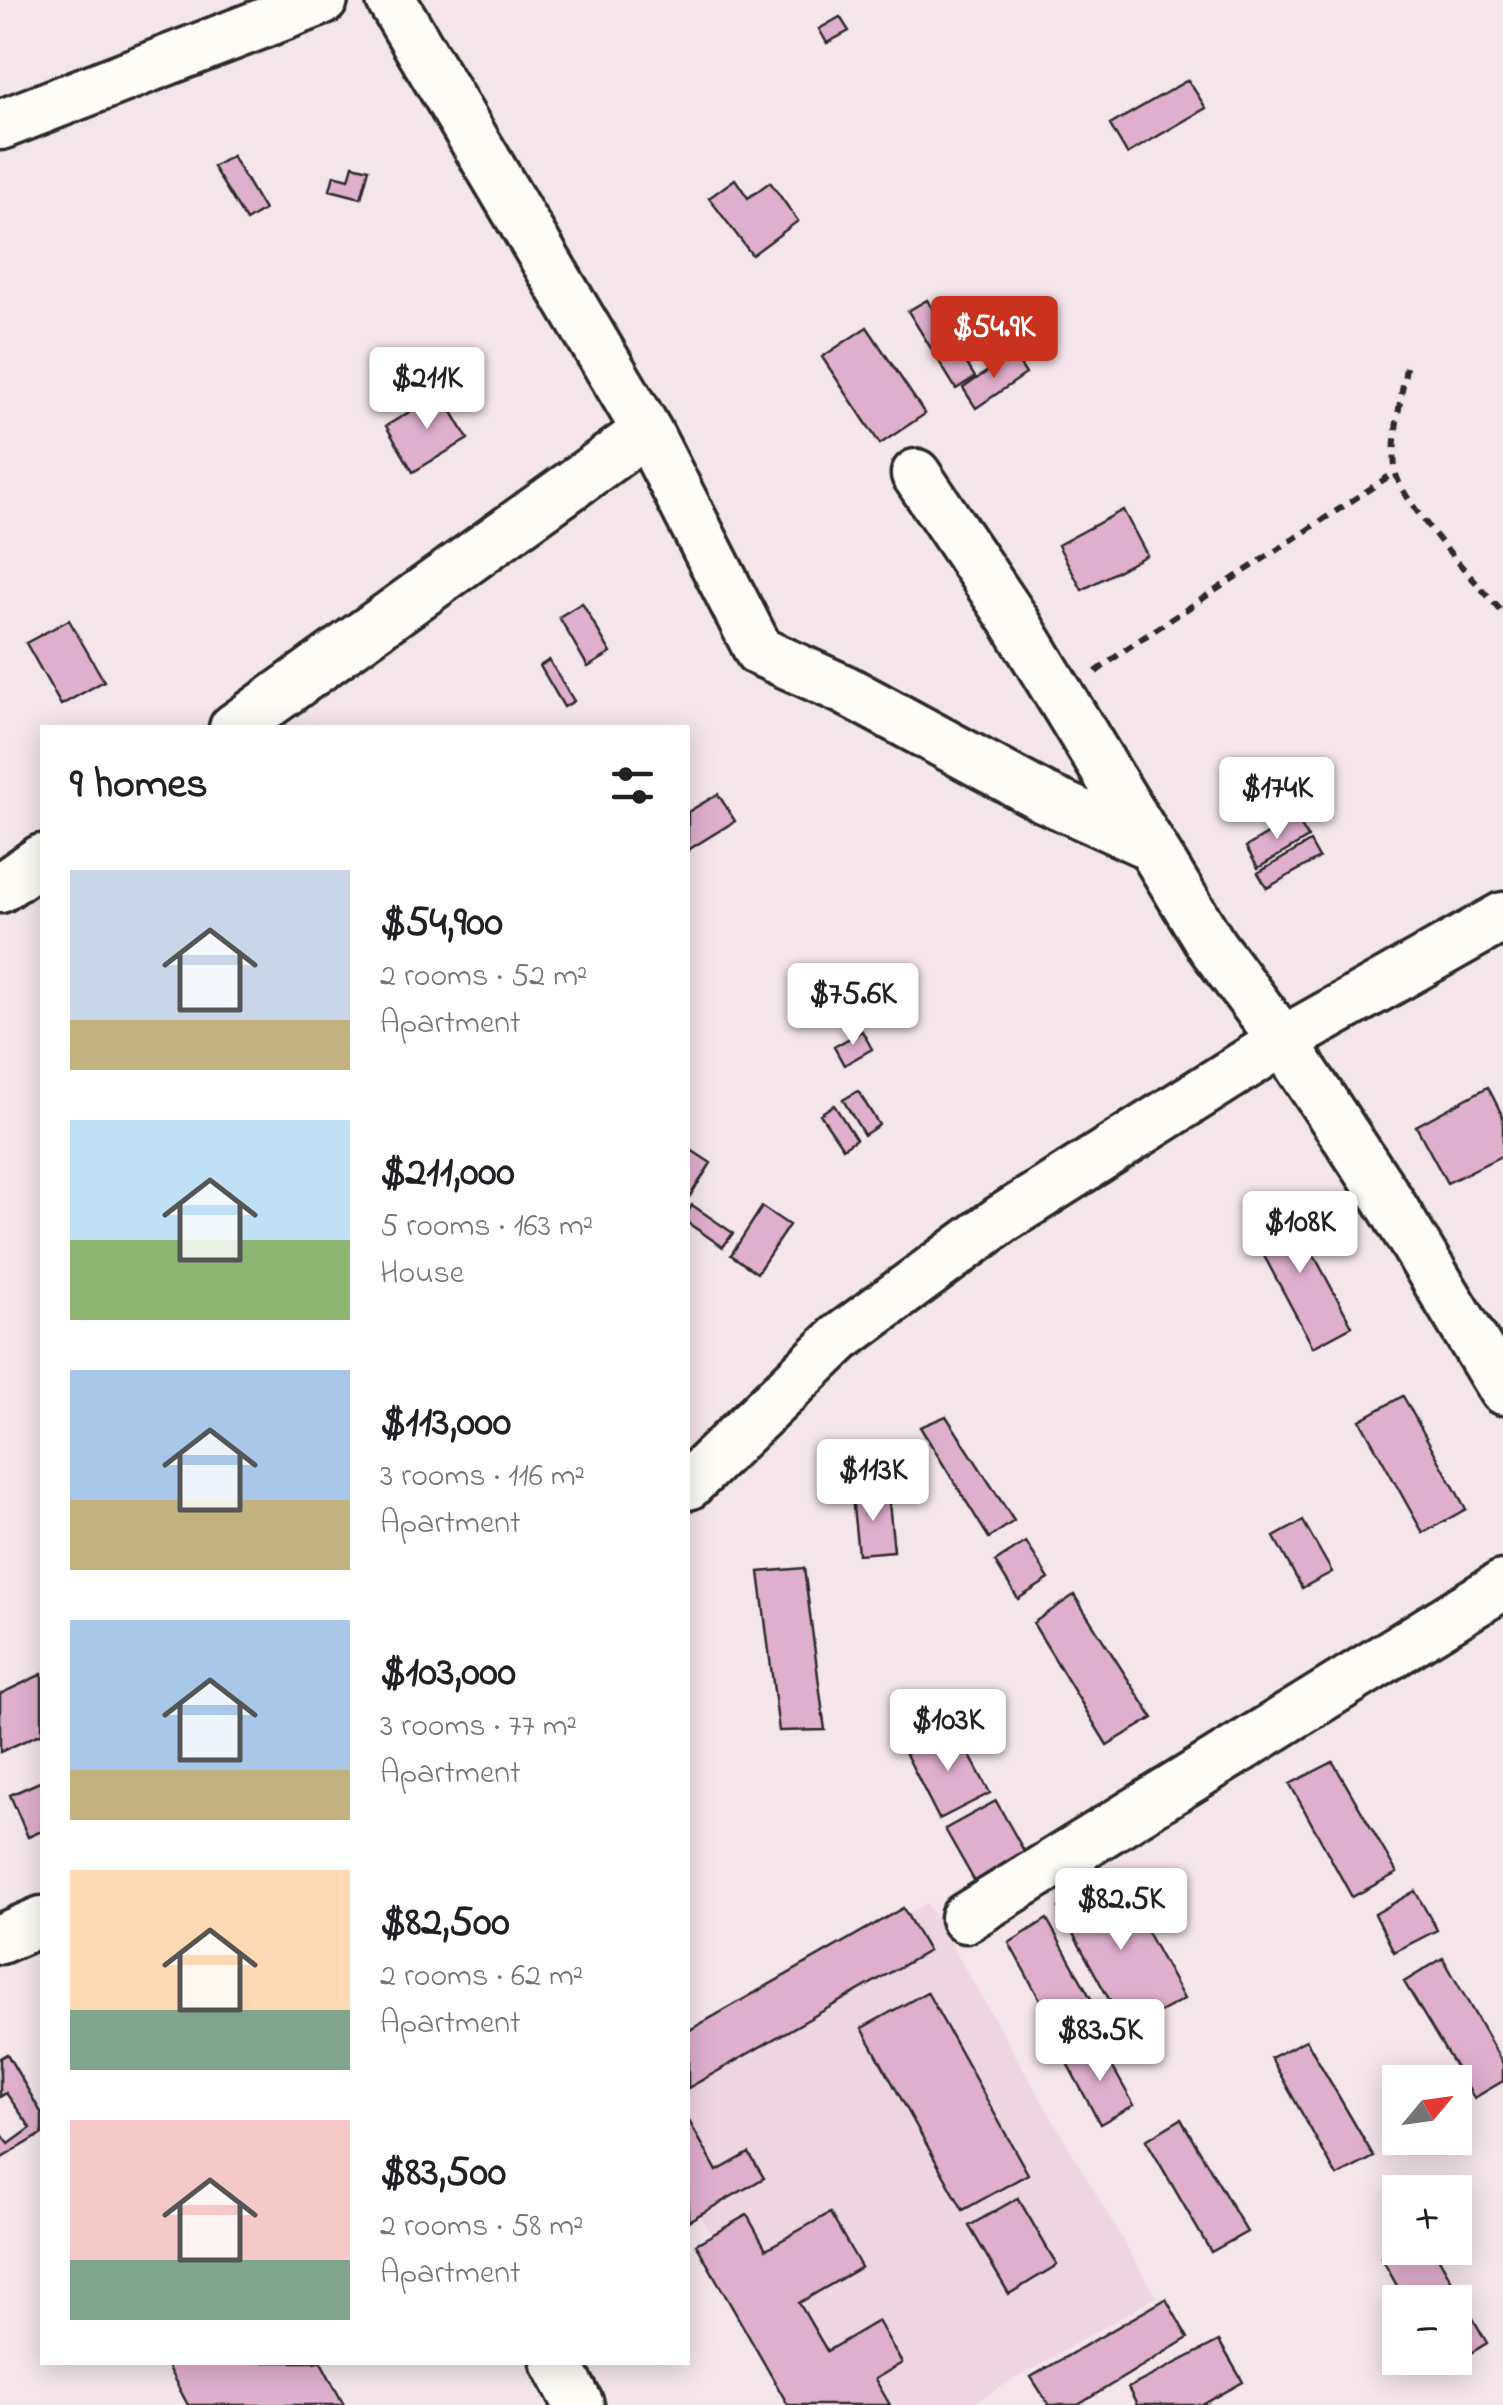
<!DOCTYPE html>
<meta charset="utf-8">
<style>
:root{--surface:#fff;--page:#f2f2f2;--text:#202124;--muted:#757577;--accent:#c8321e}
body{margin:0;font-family:"Indie Flower",sans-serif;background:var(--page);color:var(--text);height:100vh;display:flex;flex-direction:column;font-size:38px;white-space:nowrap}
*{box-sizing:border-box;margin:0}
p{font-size:32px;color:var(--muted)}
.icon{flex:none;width:55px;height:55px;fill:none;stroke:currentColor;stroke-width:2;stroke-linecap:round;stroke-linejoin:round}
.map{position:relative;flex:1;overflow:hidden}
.drawer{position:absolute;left:40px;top:725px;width:650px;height:1640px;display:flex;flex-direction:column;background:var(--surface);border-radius:0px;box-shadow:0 5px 25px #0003}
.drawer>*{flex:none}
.needle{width:65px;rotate:61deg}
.tools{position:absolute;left:1382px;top:2065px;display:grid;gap:20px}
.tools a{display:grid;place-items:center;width:90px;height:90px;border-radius:0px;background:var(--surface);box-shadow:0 5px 25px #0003;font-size:50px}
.price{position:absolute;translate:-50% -85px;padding:0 22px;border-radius:10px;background:#fff;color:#222;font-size:32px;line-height:65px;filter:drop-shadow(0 2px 5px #0008)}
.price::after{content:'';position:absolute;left:50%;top:60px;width:30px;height:22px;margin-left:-15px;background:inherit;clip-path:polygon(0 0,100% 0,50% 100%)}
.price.selected{background:var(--accent);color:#fff}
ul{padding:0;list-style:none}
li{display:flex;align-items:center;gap:30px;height:250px;padding:0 30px}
li span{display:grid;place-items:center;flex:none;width:280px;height:200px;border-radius:0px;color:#555}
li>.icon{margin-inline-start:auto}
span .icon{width:120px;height:120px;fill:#fffc;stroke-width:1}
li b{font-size:42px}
h2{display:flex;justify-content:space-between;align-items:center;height:120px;padding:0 30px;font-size:42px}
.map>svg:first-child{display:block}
.built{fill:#eed5e2}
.building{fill:#e0afce;stroke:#2b2b2b;stroke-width:2.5}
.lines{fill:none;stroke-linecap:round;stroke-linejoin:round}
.minor-casing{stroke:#2b2b2b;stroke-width:55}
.path{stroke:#2b2b2b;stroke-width:6;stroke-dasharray:10 8;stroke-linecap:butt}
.minor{stroke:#fdfcf7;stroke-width:48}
</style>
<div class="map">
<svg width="1503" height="2405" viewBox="0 0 1503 2405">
<rect width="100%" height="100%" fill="#f4e5eb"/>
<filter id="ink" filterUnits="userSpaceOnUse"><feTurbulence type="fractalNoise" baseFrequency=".01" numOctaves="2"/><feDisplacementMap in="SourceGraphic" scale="20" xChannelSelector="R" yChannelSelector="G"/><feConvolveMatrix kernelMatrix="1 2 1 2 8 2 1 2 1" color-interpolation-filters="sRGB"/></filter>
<g filter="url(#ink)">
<!-- built -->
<path class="built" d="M927,1903L1156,2297L970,2405H810L688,2195V2043Z"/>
<!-- building -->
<path class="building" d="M840,17L849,31L827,43L819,29Z
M1188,80L1206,108L1127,154L1110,125Z
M232,156L264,210L246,221L213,167Z
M353,165L369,169L361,198L330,190L334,175L349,179Z
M735,179L748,198L770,182L798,221L752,255L709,198Z
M927,300L975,377L956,389L908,311Z
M867,327L925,414L880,444L822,357Z
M1013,354L1026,374L976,408L963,388Z
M441,393L468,439L413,472L386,426Z
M1123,510L1147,555L1082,590L1058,545Z
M582,603L611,653L588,667L559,617Z
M69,620L104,681L61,705L26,643Z
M549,660L574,701L564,707L540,666Z
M718,794L735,821L688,850V812Z
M1296,817L1308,838L1258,868L1246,847Z
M1310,842L1319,858L1267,888L1258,873Z
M862,1031L872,1049L844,1065L834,1047Z
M1488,1087L1503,1117V1155L1447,1183L1416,1126Z
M858,1091L879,1125L864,1135L843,1100Z
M834,1105L856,1139L843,1148L820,1114Z
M688,1148L711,1163L688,1199Z
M692,1205L733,1233L723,1247L688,1223V1212Z
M1287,1205L1352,1326L1313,1347L1248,1226Z
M762,1207L789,1225L757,1273L731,1255Z
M1403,1396L1466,1509L1423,1533L1360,1420Z
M946,1416L1014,1521L989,1538L920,1427Z
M888,1493L894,1551L858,1554L852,1497Z
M1303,1521L1332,1572L1302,1588L1274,1537Z
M1026,1542L1049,1579L1018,1599L995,1562Z
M804,1568L825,1730L779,1731L759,1572Z
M1074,1595L1153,1718L1107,1745L1033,1623Z
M42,1674V1733L0,1752V1694Z
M955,1728L990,1793L939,1819L906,1754Z
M1333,1762L1397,1873L1352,1897L1290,1784Z
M42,1781V1831L28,1837L10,1795Z
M996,1801L1029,1860L978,1887L945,1829Z
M1116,1876L1184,1999L1126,2030L1059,1908Z
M1415,1891L1437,1930L1394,1952L1375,1914Z
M903,1908L928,1951L688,2088V2031Z
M1047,1919L1110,2033L1068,2051L1009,1943Z
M1443,1958L1503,2064V2081L1474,2098L1404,1982Z
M927,1992L1028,2174L963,2210L862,2028Z
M1306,2040L1374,2157L1337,2176L1271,2058Z
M1100,2045L1134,2105L1100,2124L1067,2063Z
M7,2054L42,2114V2134L0,2159V2132L9,2144L31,2128L6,2093L0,2097V2058Z
M688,2119L717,2171L749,2153L764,2178L688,2221Z
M1181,2119L1247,2232L1211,2252L1146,2140Z
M1018,2198L1057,2265L1009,2294L969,2226Z
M830,2213L861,2267L799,2303L827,2351L878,2321L902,2363L875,2379L890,2405H788L696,2244L747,2215L766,2249Z
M1400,2244V2248H1433L1487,2343L1443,2370L1436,2358H1455V2302H1406L1381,2257Z
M1166,2299L1188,2338L1078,2405H1049L1031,2377Z
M1219,2341L1243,2382L1202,2405H1137L1128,2388Z
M165,2362H321L344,2405H188Z"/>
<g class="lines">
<defs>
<path id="minor" d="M391,0L647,431L759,651L845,690L1043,797L1150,845
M0,125L323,0
M916,474L1014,620L1212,946L1283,1041L1387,1198L1503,1390
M234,728L647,431
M0,888L42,859
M688,1485L840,1338L1002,1219L1283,1041L1503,917
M965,1918L1503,1585
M0,1939L42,1921
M556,2362L579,2405"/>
</defs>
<!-- minor casing -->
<use href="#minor" class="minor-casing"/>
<!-- path -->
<path class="path" d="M1406,367C1401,400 1392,436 1395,469C1397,499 1480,586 1503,613
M1096,672L1126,649L1394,473"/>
<!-- minor -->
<use href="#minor" class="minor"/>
</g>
</g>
</svg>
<div class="tools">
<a><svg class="needle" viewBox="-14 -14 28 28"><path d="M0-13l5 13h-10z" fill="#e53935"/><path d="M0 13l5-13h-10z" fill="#757577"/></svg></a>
<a>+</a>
<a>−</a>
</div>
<b class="price selected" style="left:994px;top:381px">$54.9K</b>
<b class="price" style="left:427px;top:432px">$211K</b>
<b class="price" style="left:1277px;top:842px">$174K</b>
<b class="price" style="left:853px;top:1048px">$75.6K</b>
<b class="price" style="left:1300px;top:1276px">$108K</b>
<b class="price" style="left:873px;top:1524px">$113K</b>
<b class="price" style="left:948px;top:1774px">$103K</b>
<b class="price" style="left:1121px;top:1953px">$82.5K</b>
<b class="price" style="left:1100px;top:2084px">$83.5K</b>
<section class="drawer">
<h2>9 homes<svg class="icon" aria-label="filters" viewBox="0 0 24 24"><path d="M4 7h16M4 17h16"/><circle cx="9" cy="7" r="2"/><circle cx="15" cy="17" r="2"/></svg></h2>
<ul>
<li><span style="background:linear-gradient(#c9d6e8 75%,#c2b280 0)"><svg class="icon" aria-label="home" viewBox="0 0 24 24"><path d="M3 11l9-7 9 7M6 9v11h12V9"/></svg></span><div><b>$54,900</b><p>2 rooms · 52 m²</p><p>Apartment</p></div></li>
<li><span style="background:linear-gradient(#bfe0f5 60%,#8fb573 0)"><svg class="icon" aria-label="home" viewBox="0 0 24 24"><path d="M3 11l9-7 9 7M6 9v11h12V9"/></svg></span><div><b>$211,000</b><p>5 rooms · 163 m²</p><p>House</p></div></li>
<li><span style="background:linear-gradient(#a9c7e8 65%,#c2b280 0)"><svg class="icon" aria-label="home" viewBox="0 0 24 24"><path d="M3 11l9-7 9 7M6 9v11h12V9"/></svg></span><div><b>$113,000</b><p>3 rooms · 116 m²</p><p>Apartment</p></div></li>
<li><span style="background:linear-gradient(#a9c7e8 75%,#c2b280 0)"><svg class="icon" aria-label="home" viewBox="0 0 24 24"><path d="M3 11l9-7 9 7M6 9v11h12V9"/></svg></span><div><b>$103,000</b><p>3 rooms · 77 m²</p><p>Apartment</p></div></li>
<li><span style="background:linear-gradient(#ffd9b3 70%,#7fa58c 0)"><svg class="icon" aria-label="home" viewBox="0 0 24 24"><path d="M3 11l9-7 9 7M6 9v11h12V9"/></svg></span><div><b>$82,500</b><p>2 rooms · 62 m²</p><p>Apartment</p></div></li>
<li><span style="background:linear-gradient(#f6c9c9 70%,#7fa58c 0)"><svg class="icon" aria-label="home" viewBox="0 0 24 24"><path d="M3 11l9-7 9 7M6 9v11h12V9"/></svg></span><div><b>$83,500</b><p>2 rooms · 58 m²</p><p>Apartment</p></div></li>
</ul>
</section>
</div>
